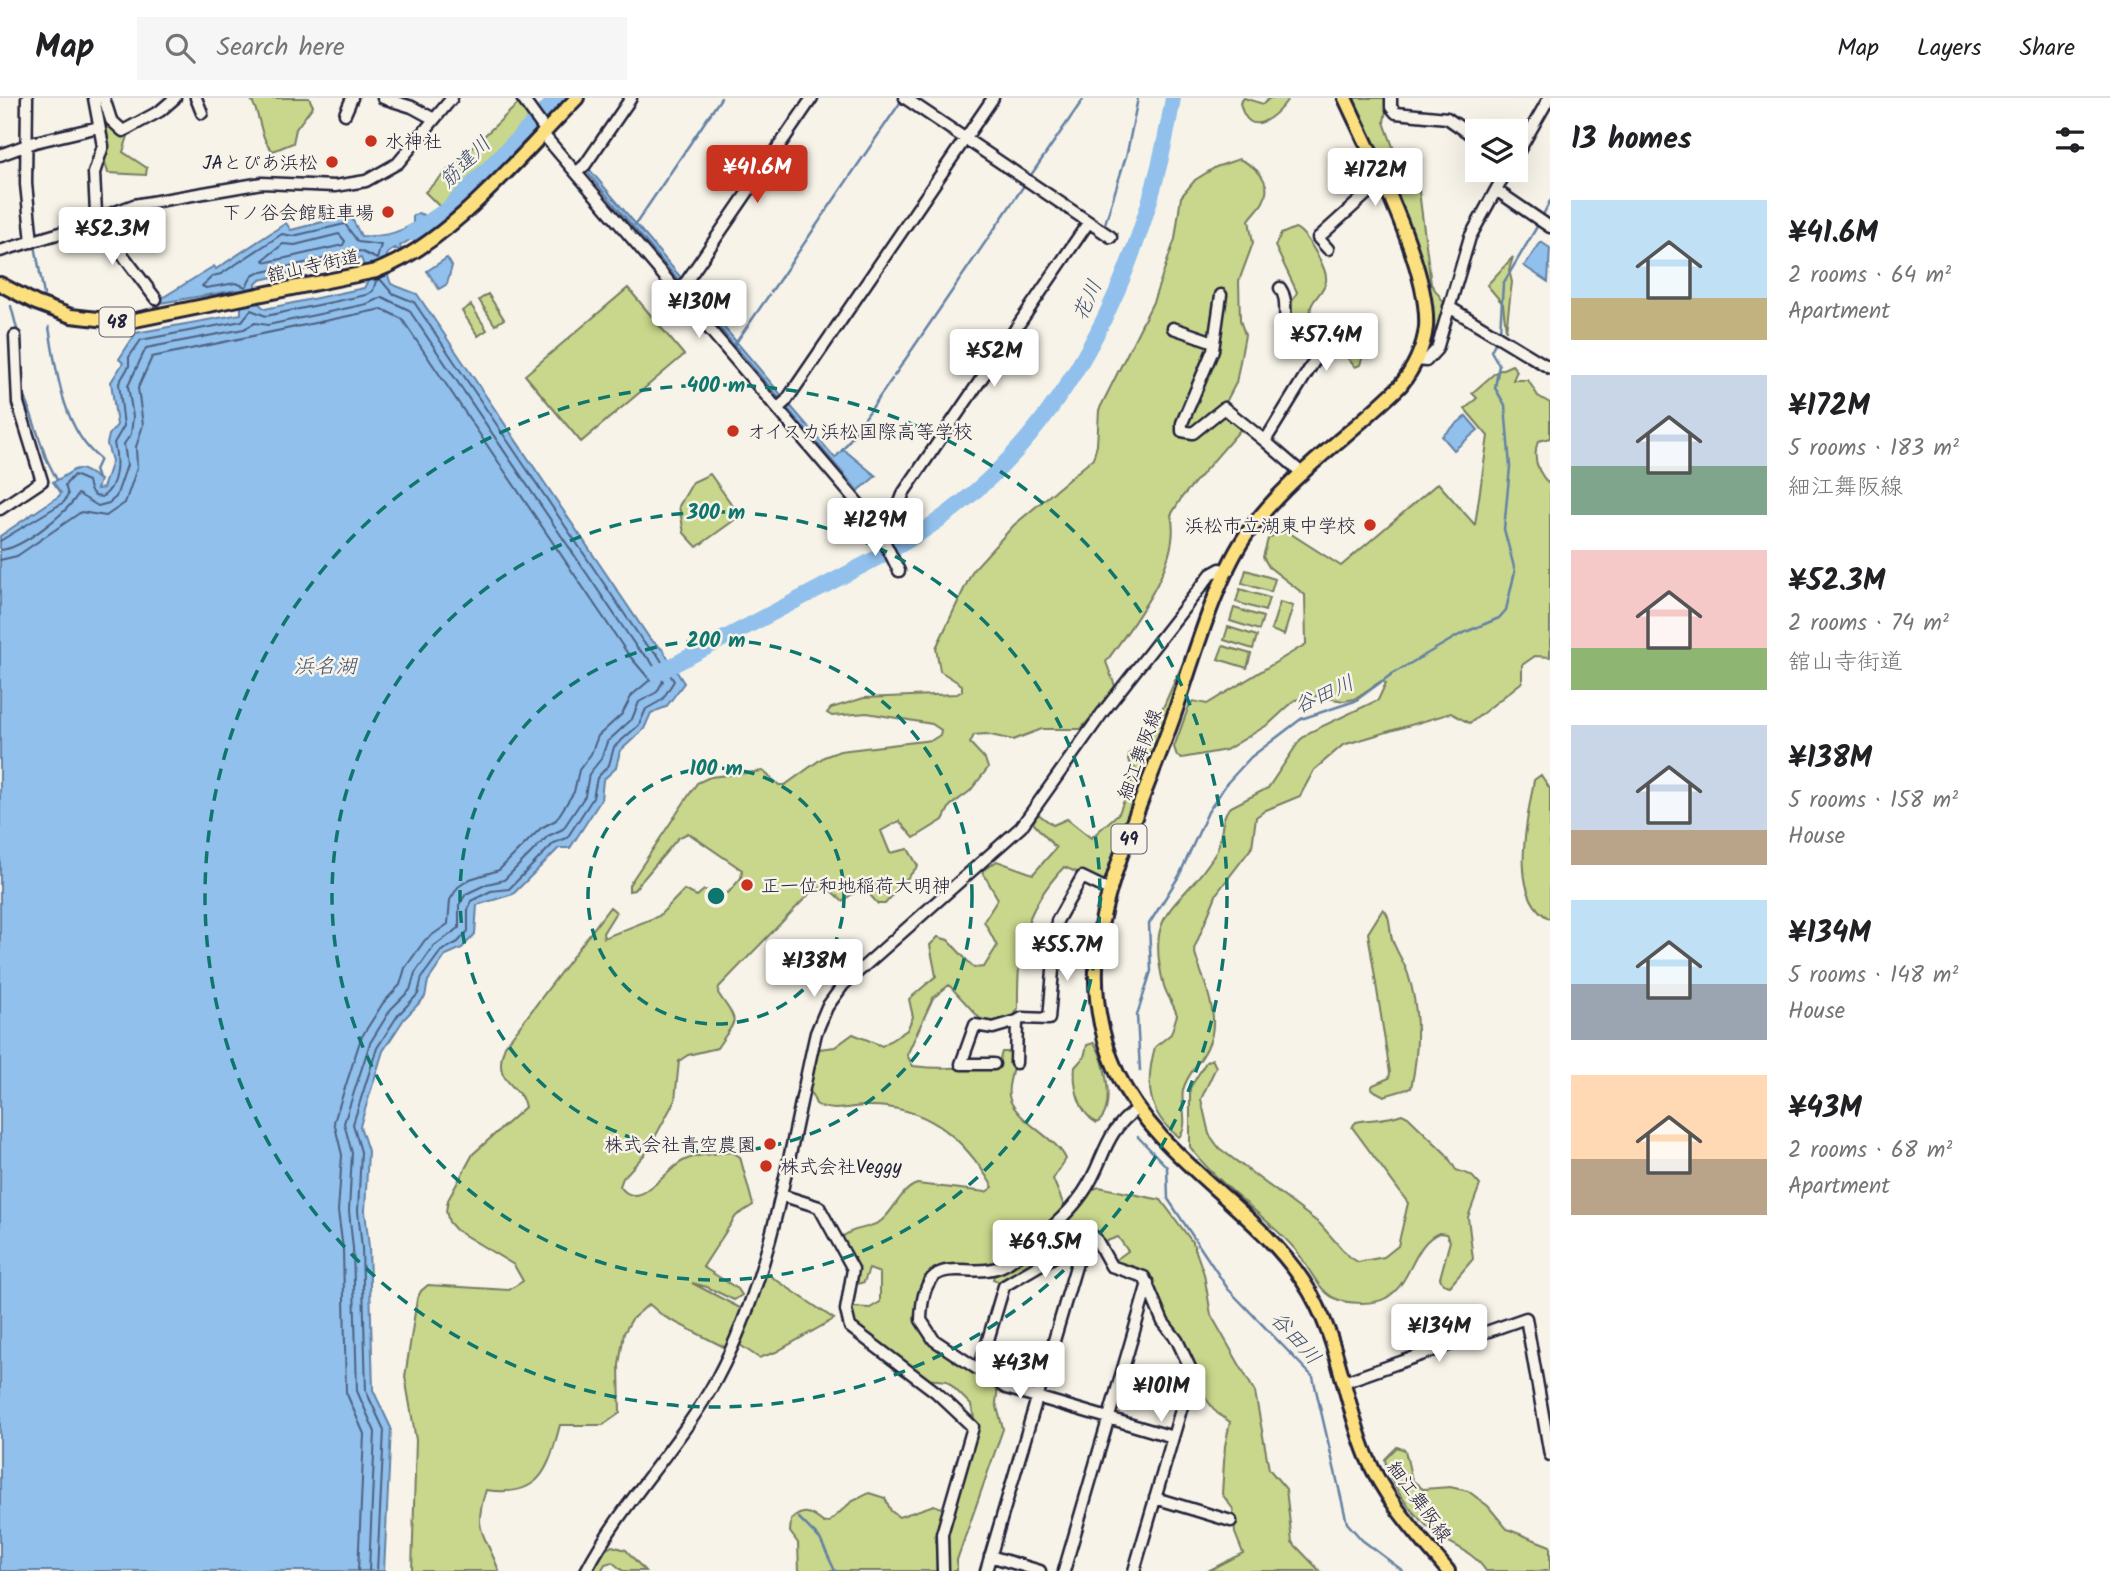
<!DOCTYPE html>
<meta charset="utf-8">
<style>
:root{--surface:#fff;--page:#f6f6f6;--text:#202124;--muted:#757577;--line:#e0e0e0;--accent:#c8321e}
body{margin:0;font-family:Kalam,"Klee One",sans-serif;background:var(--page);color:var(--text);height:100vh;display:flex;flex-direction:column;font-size:26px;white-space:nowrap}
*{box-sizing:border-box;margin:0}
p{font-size:23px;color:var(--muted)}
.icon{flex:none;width:38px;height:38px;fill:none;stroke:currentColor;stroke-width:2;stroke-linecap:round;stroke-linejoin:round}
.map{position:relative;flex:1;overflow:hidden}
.details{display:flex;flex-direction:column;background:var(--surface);width:560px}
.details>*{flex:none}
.tools{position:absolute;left:1465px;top:21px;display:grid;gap:14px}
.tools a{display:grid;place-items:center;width:63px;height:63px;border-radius:0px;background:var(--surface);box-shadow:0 7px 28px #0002;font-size:35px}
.price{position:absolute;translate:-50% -60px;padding:0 16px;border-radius:7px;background:#fff;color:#222;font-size:23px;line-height:46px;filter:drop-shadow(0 2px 4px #0008)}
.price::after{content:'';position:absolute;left:50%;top:42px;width:21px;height:16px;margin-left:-10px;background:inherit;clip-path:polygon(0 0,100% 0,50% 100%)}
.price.on{background:var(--accent);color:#fff}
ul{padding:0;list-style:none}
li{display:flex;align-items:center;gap:21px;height:175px;padding:0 21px}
li span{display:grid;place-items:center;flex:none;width:196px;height:140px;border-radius:0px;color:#555}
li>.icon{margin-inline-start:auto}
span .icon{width:84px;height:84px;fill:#fffc;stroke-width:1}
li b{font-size:30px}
h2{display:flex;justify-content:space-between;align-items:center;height:84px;padding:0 21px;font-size:30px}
header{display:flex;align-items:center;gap:42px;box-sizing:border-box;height:98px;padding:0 35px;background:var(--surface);border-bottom:2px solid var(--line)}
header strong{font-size:33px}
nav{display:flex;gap:38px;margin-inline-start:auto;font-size:24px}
.search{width:490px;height:63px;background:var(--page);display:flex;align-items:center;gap:18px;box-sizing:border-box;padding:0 24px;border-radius:0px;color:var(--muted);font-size:26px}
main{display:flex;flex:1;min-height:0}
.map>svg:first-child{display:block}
.green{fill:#c8d78b;stroke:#757c63;stroke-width:2}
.water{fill:#90c0eb;stroke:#6481a5;stroke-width:2;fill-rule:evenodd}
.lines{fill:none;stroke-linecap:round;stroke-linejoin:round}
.shore{stroke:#4e6181;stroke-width:2}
.stream{stroke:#6481a5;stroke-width:2.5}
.river{stroke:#90c0eb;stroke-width:16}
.minor-casing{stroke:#22223b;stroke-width:15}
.major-casing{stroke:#22223b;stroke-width:18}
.minor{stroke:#f7f3e8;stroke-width:10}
.major{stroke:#fce080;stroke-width:12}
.ring{fill:none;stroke:#0f766e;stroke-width:3.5;stroke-dasharray:12 9}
.poi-dot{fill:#c8321e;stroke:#f7f3e8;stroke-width:2.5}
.labels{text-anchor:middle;stroke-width:5;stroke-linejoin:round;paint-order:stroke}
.shield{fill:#f7f3e8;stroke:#62616f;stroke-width:2}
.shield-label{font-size:18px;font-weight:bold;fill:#22223b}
.poi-label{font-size:19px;fill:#22223b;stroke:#f7f3e8;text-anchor:start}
.street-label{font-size:19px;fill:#22223b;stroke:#f7f3e8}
.water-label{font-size:21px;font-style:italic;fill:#435170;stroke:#f7f3e8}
.centre{fill:#0f766e;stroke:#f7f3e8;stroke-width:3.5}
.ring-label{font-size:21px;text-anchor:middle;font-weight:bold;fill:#0f766e;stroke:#f7f3e8;stroke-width:5;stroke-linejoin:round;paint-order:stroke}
</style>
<header>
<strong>Map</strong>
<div class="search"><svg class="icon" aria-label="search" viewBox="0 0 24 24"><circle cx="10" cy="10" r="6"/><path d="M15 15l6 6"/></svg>Search here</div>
<nav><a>Map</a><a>Layers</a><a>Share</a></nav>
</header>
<main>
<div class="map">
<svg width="1550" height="1473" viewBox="0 0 1550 1473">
<rect width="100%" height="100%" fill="#f7f3e8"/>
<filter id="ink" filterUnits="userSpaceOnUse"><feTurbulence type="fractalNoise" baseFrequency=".0143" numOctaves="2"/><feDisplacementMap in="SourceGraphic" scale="14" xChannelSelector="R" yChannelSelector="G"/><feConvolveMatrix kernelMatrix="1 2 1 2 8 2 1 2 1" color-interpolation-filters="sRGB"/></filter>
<g filter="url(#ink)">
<!-- green -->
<path class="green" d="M250,0H309L313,8L296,31L293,45L273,53C258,39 262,17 250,0Z
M1244,0L1263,6L1270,0H1289C1276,18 1249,44 1240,5Z
M1351,0H1388L1384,24L1393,49V65L1400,78L1419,93L1431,186L1445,206L1438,235L1428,255L1432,226Z
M521,3L533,23L443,112L425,94Z
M107,22L117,34L128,38L123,54L147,70L146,77L108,75L104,60L102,23Z
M1239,61C1256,68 1274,85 1263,104C1259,111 1253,116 1249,122L1253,145L1239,183L1240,222L1245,237L1236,285L1224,308L1241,331L1182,399L1171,417C1183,464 1132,527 1106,564L1115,588L1113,594L1081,631H1042L1013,642L986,636L974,637L970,645L985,661L988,670L970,693L950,708L943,722L914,740L899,723L881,733L890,755L908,751L918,768L885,806H878L863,789L842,803L828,790L814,791L719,889L718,895C739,927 739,917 717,950L688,957L679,963L675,1002L647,1054L623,1080L620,1088C638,1116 666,1071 683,1063C697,1056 716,1056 732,1054L740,1059L753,1107L736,1118L703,1169L738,1191L742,1197L734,1202L707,1189L692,1185L742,1211L726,1250L663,1218L649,1206L632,1221L624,1235L619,1267L620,1315L603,1327H560C548,1372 541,1400 486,1392C472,1435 485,1434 499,1473H412L416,1342L405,1279L417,1201L421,1193L428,1187L509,1192L523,1183L514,1167L456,1132L449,1124L446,1113L448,1102L473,1056L525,1009C521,985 490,986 505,948L610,809L616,814L603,835L604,840L659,818L684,792L697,798L704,792L728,795L741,780L742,772L688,735L678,740L634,792L629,793V787L697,685L710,679L763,673L779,687H785L824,659L840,653L932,642L940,637L941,632L932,626L867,615L832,618L827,615L831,610L864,600L957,596L962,593V587L940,573L936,550L973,472L1014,427L1093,361L1097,347L1099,312L1153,204L1175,141L1181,99L1195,82L1216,69Z
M1295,130C1305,133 1328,171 1326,183C1323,197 1307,203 1311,218C1327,237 1381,211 1360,267L1355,269L1336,246C1310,251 1282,244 1290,209C1291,204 1295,199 1297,194L1275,148L1281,136Z
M1513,159L1509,172L1512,184L1506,233L1503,206L1487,187Z
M628,190L684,257L581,344L525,277Z
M488,196L504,221L495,227L479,202Z
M471,207L487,232L478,238L462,213Z
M1512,267L1517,273L1513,282H1528L1538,298L1550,305V340L1538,343C1532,360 1538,375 1550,387V559L1535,558L1522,567V584L1473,623L1469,625L1451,615L1343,647L1314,672L1300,698L1266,712L1256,719L1252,749L1217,795L1194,851C1201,881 1224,918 1207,950C1200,965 1187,976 1183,992C1180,1007 1190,1027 1179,1039C1147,1016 1145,985 1155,949L1171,936L1177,917C1174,907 1167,898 1164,888C1143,809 1181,812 1215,756C1224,741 1219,723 1229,710L1268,690L1300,642L1310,634L1378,602L1386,585L1381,583L1354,601L1344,603L1315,598L1295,602L1269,626L1226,652L1182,660L1177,658L1174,649L1189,608L1193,603L1207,606L1306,546L1305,497L1269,469L1263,459L1268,441L1277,435L1288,434L1341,468L1438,385L1475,427L1488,338L1465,311L1477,300L1472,295L1496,274Z
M710,376L740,418L697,449L684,435L679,408L693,384Z
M1246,472L1275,481L1271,494L1242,485Z
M1240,491L1269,500L1265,513L1236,504Z
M1280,504L1293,508L1284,537L1271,532Z
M1234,510L1263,519L1259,532L1230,523Z
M1228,529L1257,538L1253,551L1224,542Z
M1223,548L1251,556L1247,570L1218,561Z
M1185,560L1186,564L1109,778L1101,784L1064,769C1022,813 1017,852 1018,910L1013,920L998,926H985L949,887L933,900L907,957L913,968C941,972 965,969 993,969L998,967L1002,954H1012C1018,972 1002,989 1012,1006C1023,1026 1058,1042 1066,1061L1053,1081L1065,1110L1033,1139L1025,1142L1013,1134H1006L999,1142L998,1166C975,1171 946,1161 929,1179C926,1192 919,1208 918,1222C918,1244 980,1277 998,1289L996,1305L1003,1331L957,1462V1473H947L944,1446L977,1333L971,1307L947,1283L926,1281L853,1227L850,1209L870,1210L880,1204V1175L869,1171L864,1184L858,1186L840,1142C849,1129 869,1132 881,1123C895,1112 900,1092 917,1086L986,1094L993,1089C963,1038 925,1006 864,1008C848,1009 830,1015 816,1006L809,990L816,955L819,951L835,949L853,936L882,948L907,932L913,919L909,901L936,878L930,847L938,839L948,842L974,870L984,869L997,848L984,823L998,801L982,773L997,763L1033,776L1056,750L1033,725L1038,716L1053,727L1067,721L1091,740L1119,715L1136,672L1128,662L1129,656L1139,645L1147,646Z
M1541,677L1550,691V821C1507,799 1528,719 1534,682Z
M1383,811C1391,817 1389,831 1392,841C1396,853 1404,864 1408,876C1420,913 1419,953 1411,990L1384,998L1371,991L1373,987L1389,980L1390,975L1368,835Z
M1094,945C1106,961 1116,1012 1097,1025C1079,1016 1073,987 1075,969L1084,959L1087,947Z
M1212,961L1216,969L1201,1001L1209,1036L1219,1050L1320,1126L1348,1158L1358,1164L1384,1159L1398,1148L1408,1105L1352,1029L1356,1024C1374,1020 1382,1023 1402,1016L1408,1019L1446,1056L1456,1072L1471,1077L1480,1087L1468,1119L1473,1161L1450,1188L1443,1186L1440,1180L1450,1143L1446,1136L1439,1135C1412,1146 1412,1186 1386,1200C1374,1207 1346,1206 1334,1200C1317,1192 1306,1163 1294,1150C1262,1114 1218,1087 1190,1049V990L1206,964Z
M1099,1089L1161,1102L1193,1145L1204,1176L1211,1217L1255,1294L1269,1371L1286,1391L1292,1444L1320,1473H1208L1243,1455L1235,1435L1233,1411L1222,1396L1225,1348L1230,1324L1217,1315L1206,1301L1196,1274L1166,1223L1147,1176L1116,1167L1114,1163L1128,1153L1118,1139L1104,1144L1099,1138L1001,1185L993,1181L995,1175L1091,1092Z
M766,1175L834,1221L776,1254L759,1260L737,1245Z
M1397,1349L1405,1352L1412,1382L1423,1391L1450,1389L1468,1393L1488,1408L1507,1431L1550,1448V1473H1486C1475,1456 1459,1450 1442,1440C1419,1425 1388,1388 1385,1361Z
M869,1395L885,1400L891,1413L899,1419L934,1407L944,1411L940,1473H799L798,1445L790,1434L791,1422C805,1409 812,1416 824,1425L829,1424L851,1404Z
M612,1448L626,1452L645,1473H623L612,1464L605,1466L601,1473H591L605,1452Z"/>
<!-- water -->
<path class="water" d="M589,71L683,182L679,183L586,73Z
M418,115L424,117L431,129L400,148L402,154L395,150L388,155L384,166L391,186L417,196L650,541L662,551L684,585L666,609L651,615L644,631L620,653L616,670L603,682L601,702L570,750H559L513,796L477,807L475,836L462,850L446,857L428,883L425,899L404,921L383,953L360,1028L368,1053L365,1113L369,1149L373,1292L391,1330L384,1473H0V438L59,398L61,395L53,384C79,373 71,362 100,382L97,391L103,390L112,363L107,346L109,337L117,327L111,284L123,265L119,261L136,235L241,216V198L237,192L160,205L159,202L214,168L216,171L286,125L291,132L350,117L361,138C381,139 396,136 413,126V118ZM361,160L369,181L364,190L265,211L257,204L256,186L260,182Z
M1541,144L1550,150L1548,184L1524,168Z
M447,160L452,168L447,186L439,191L427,173Z
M688,187L784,300L781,302L686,191Z
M788,305L835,360L843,351L876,378L858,393L787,310Z
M1466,318L1478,332L1454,352L1442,338Z"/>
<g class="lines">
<!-- shore -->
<path class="shore" d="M345,126L358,144L381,147L377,161L360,153L258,175L252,178L246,189L236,185L206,190L202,188L213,178L221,176L282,136L293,138Z
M339,136L345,143L343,147L268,164L263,162L283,146L295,147Z
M0,443L64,404L68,397L65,387L74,377L88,383L90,392L95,398L102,399C119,388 118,361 114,345L124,328L119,285L129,268V259L141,242L242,223L251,212L266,218L366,197L373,193L376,183L380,181L392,195L414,204L644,545L657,556L674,583L662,602L646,611L639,627L614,649L609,667L597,680L593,700L567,740L554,745L509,791L491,793L471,803L468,812V833L458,844L441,853L422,879L418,896L398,917L377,950L353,1026L361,1054L358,1113L362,1150L366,1293L384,1332L377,1473
M0,452C22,451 68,414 78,396L98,408L109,405L116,399L127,367L124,346L131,336L133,319L128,288L146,250L244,231L255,225L268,227L367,206L382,199L409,212L637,550L650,562L663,583L657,594L639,604L632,621L607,644L601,661L589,676L585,698L563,731L548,738L504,782L487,786L466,796L459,807V830L434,848L415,875L410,892L391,911L370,945L344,1025L352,1055L349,1113L353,1150L357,1293L375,1334L369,1473
M0,462L17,458L81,414L106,418L125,405L137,370L136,349L143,327L138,290L152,259L382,211L402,221L628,556L650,582L632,597L622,616L598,638L591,656L579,672L574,694L556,722L541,730L499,772L470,781L458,789L450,802L448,826L425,842L405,870L400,887L383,905L361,940L334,1024L342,1057L338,1113L343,1151L346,1294L364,1336L358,1473"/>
<!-- stream -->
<path class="stream" d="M32,0L33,40
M1029,80L1084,0
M1542,119L1550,103
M635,127L721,0
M1104,129L1127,55L1138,0
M35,147L44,197
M771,194L902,2
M11,208L18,235
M49,229C56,272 63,332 100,361L95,372L98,381
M1500,234L1503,186L1538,127
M735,246L769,197
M894,278L1025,86
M21,287L46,360L57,382
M842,353L892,281
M893,425L904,444
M1140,973L1137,917L1151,873L1149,826L1179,778L1208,714L1227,685L1251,659L1301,621L1355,603L1392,576L1461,536L1499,520L1506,512L1515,473L1504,431L1510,369L1505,307L1495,290L1499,267L1491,253L1497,241
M1138,1039L1167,1069L1168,1101L1228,1191L1313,1279L1347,1425L1362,1442L1403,1473
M799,1420L820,1441L835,1473"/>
<!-- river -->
<path class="river" d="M412,135L448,111L558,0
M656,576C711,547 766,518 820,490C859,469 900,450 936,424C1074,328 1146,162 1173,0"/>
<defs>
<path id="minor" d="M27,0L26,86L32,144
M94,0L103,48L94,75L96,115L119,152L156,201
M104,0L111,22L123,33L160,13L175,0
M196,0L202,15
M383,0L412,9L434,21
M522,0L545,32
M905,0L1111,139
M1391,0V9L1396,15L1447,20L1477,41
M345,16L352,0
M542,35L857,404L877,429L899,473
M0,57L35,44L99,29
M1516,58L1549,0
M577,74L585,67L631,0
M1496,92L1550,129
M1328,151L1318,140L1382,82
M0,153L57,136L134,107L262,85L335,88L366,83L398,65L452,0
M1280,190C1290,204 1281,219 1289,234C1297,250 1310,246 1318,257L1265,343L1303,376
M677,192L686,184L812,0
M1221,197L1213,252L1182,325V333L1193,335L1224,310L1265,343
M1449,209L1550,270
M1173,230L1214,244
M1416,262L1426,263L1437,251L1470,139L1507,72
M778,310L786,303L993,0
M0,411L42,383L18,305L15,238
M877,429L894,420L904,394L1088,125
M1016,965L1017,923L1022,920L1049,921L1057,823L1082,779L1111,793
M994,966H961L975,927L993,930L1017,923
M1138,1010C1101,1037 1106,1062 1083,1095C1066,1120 1036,1143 1012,1162C974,1192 923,1139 921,1222L934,1242L1006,1290L1173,1339
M781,1097L819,1109L853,1171L846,1212L850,1229L936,1294L973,1329L942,1436L943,1473
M979,1272L1004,1188L1084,1141L1093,1138L1096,1141L1111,1168L1144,1179L1163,1224L1177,1242L1192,1274L1134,1473
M1344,1284L1526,1220L1550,1357
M1155,1400L1231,1423
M990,1458L1040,1473
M586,1473C622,1404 680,1348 717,1280C774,1173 789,1051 816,935L827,909L843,887L1021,729L1103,614L1211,476L1220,471L1228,473
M986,1473L1084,1141
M1064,1473L1148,1185"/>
<path id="major" d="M1345,0C1370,55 1430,170 1426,229C1424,250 1413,272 1400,288C1352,336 1289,377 1249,433C1216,478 1192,566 1173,620C1148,690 1105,781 1097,853C1093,894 1100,937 1117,975C1158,1062 1251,1105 1303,1183C1339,1236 1343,1301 1367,1359C1386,1403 1418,1437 1448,1473
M0,186L36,205L71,218L125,224L376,173C450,145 521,57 577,0"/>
</defs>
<!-- minor casing -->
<use href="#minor" class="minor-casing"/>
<!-- major casing -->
<use href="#major" class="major-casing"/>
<!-- minor -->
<use href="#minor" class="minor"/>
<!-- major -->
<use href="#major" class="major"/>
</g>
</g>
<!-- distance rings -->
<g class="ring">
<circle cx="716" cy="798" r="128"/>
<circle cx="716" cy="798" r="256"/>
<circle cx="716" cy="798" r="384"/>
<circle cx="716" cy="798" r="511"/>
</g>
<!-- markers -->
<g class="poi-dot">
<circle cx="371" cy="43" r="7"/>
<circle cx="332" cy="64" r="7"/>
<circle cx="388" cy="114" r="7"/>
<circle cx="733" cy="333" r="7"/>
<circle cx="1370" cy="427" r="7"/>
<circle cx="747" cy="787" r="7"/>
<circle cx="770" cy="1046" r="7"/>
<circle cx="766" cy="1068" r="7"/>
</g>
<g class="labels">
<!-- shield labels -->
<g class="shield">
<rect x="99.5" y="209.5" width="35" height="29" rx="5"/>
<rect x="1111.5" y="726.5" width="35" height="29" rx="5"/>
</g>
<g class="shield-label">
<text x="117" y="230">48</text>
<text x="1129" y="747">49</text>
</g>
<!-- poi labels -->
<g class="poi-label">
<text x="385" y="50">水神社</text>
<text x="318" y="71" text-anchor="end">JAとぴあ浜松</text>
<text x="374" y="121" text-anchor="end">下ノ谷会館駐車場</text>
<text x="747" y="340">オイスカ浜松国際高等学校</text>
<text x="1356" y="434" text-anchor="end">浜松市立湖東中学校</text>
<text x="761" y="794">正一位和地稲荷大明神</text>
<text x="756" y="1053" text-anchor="end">株式会社青空農園</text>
<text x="780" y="1075">株式会社Veggy</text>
</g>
<!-- street labels -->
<g class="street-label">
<text transform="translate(313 167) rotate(-12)" y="7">舘山寺街道</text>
<text transform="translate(1139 656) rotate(-70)" y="7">細江舞阪線</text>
<text transform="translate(1420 1403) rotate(54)" y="7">細江舞阪線</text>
</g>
<!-- water labels -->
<g class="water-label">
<text transform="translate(465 64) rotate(-45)" y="7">筋違川</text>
<text transform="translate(1087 202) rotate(-65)" y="7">花川</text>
<text x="325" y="575">浜名湖</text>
<text transform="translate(1324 596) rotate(-24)" y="7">谷田川</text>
<text transform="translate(1296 1240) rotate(48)" y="7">谷田川</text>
</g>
</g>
<circle cx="716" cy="798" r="10" class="centre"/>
<g class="ring-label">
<text x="716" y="294">400 m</text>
<text x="716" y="421">300 m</text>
<text x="716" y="549">200 m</text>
<text x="716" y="677">100 m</text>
</g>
</svg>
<div class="tools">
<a><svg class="icon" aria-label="layers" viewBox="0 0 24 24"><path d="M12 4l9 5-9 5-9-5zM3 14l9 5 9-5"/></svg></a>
</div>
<b class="price on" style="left:757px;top:107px">¥41.6M</b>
<b class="price" style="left:1375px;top:110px">¥172M</b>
<b class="price" style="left:112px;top:169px">¥52.3M</b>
<b class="price" style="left:699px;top:242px">¥130M</b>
<b class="price" style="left:1326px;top:275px">¥57.4M</b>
<b class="price" style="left:994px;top:291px">¥52M</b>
<b class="price" style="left:875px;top:460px">¥129M</b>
<b class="price" style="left:1067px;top:885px">¥55.7M</b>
<b class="price" style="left:814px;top:901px">¥138M</b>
<b class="price" style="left:1045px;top:1182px">¥69.5M</b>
<b class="price" style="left:1439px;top:1266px">¥134M</b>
<b class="price" style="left:1020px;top:1303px">¥43M</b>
<b class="price" style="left:1161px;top:1326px">¥101M</b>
</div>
<section class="details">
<h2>13 homes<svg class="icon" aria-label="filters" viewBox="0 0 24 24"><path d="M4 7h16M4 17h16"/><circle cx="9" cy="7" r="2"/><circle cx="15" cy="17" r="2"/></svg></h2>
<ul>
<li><span style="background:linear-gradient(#bfe0f5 70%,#c2b280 0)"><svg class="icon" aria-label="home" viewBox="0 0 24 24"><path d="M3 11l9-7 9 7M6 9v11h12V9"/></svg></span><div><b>¥41.6M</b><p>2 rooms · 64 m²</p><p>Apartment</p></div></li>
<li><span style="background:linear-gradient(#c9d6e8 65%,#7fa58c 0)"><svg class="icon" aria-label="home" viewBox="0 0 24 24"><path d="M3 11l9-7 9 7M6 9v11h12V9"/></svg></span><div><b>¥172M</b><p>5 rooms · 183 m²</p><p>細江舞阪線</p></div></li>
<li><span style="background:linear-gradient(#f6c9c9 70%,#8fb573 0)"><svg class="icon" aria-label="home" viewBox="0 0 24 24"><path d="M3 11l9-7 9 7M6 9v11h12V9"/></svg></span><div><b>¥52.3M</b><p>2 rooms · 74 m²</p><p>舘山寺街道</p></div></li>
<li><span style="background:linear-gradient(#c9d6e8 75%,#b9a48a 0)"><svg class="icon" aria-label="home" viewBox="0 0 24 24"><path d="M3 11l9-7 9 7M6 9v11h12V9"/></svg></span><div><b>¥138M</b><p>5 rooms · 158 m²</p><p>House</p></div></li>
<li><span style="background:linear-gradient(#bfe0f5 60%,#9aa5b1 0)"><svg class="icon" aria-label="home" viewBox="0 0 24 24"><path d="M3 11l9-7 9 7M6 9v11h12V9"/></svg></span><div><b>¥134M</b><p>5 rooms · 148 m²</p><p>House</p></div></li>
<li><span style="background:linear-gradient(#ffd9b3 60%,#b9a48a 0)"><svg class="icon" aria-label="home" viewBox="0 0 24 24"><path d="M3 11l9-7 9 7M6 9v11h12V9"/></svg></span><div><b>¥43M</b><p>2 rooms · 68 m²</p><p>Apartment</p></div></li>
</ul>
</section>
</main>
